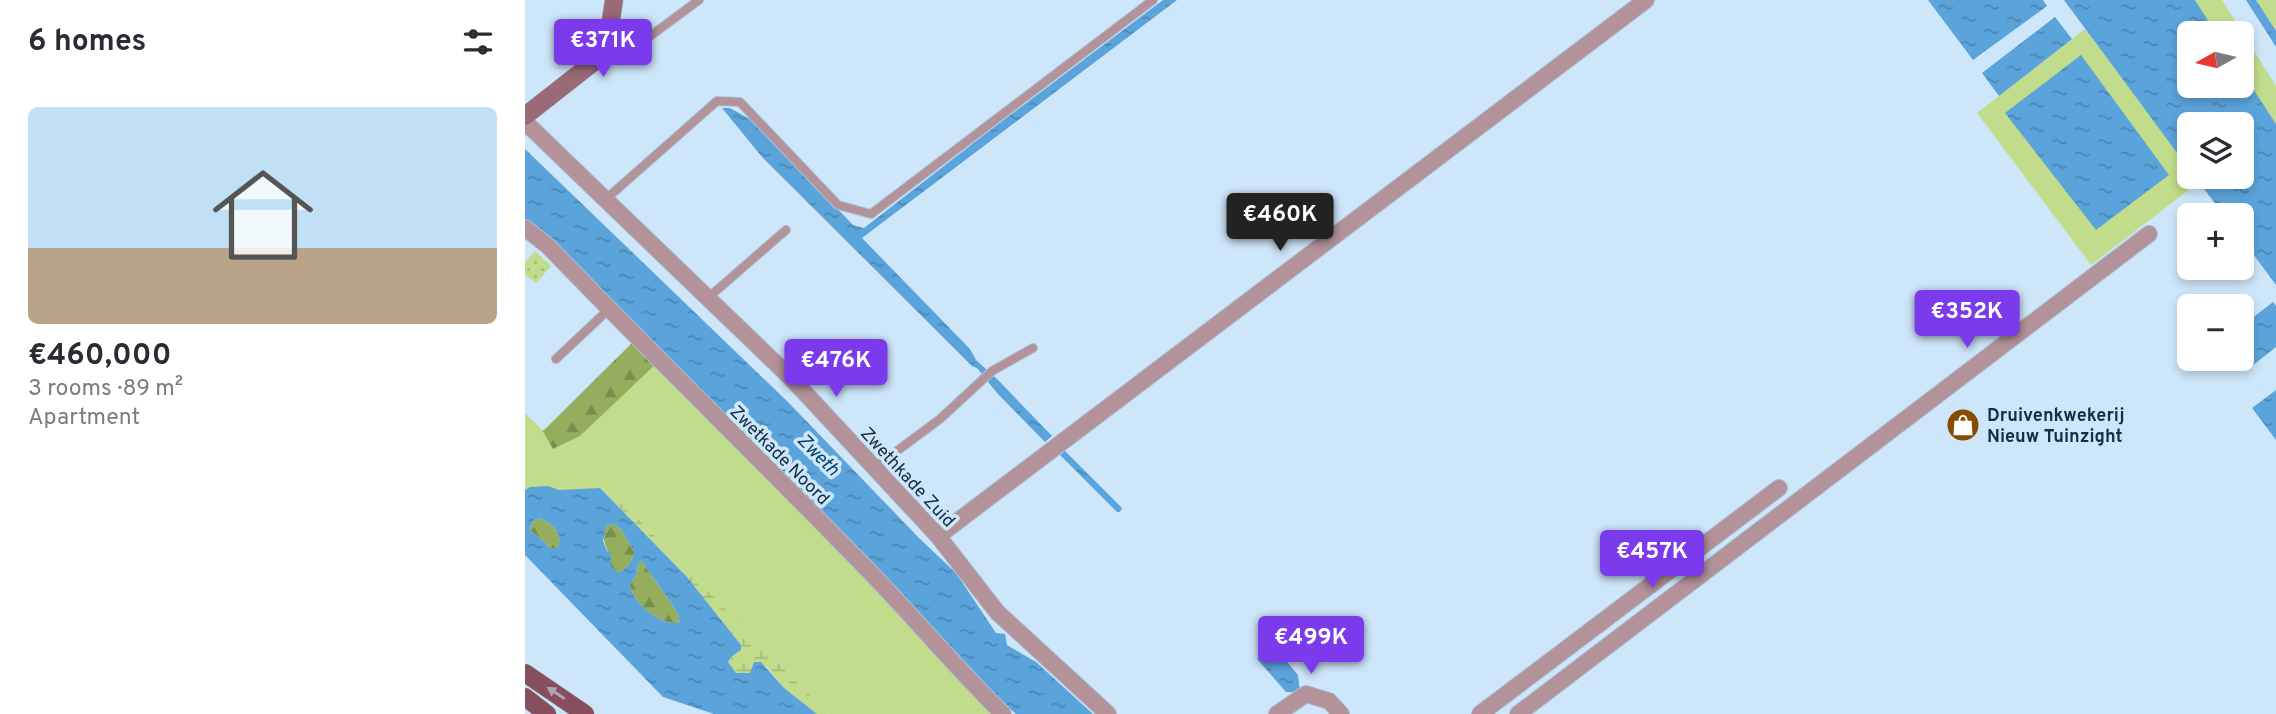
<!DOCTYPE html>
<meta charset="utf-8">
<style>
:root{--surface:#fff;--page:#f2f2f3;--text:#2b2b33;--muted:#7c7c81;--line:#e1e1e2;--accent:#7c3aed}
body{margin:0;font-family:Overpass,sans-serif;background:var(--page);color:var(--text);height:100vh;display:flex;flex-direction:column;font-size:26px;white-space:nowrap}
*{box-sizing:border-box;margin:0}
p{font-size:23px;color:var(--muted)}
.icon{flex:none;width:38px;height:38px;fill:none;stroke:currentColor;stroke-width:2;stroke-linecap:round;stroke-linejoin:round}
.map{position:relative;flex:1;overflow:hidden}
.drawer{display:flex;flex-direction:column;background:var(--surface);width:525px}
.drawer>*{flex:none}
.needle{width:46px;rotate:262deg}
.controls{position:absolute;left:1652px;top:21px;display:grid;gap:14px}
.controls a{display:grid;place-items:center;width:77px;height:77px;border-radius:10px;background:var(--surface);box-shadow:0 4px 10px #0003;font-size:35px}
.price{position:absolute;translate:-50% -60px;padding:0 16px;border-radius:7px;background:var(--accent);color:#fff;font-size:23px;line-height:46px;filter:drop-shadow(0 2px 4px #0008)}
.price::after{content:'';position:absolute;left:50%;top:42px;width:21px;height:16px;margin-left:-10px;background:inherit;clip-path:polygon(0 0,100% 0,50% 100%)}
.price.selected{background:#222;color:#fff}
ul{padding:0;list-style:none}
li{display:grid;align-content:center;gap:14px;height:371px;padding:0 28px}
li+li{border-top:2px solid var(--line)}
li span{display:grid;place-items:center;height:217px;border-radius:10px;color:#555}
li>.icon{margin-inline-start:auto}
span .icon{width:126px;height:126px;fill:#fffc;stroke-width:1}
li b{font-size:30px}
h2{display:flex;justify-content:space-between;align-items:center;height:84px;padding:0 28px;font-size:30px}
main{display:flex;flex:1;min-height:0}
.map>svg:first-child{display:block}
.green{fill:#c1dc8a}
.forest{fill:url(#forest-firs)}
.wetland{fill:url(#wetland-marsh)}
.park{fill:url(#park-dots)}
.water{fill:url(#water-ripples);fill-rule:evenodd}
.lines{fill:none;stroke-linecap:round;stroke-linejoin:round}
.lane-casing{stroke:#a9c1d5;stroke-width:10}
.street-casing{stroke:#a9c1d5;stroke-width:18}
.secondary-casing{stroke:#a9c1d5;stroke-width:19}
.primary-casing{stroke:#a9c1d5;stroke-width:19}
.lane{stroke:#b39299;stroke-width:8}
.street{stroke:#b39299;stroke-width:16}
.secondary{stroke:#9a6a76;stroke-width:18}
.primary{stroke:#874e5d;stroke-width:18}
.oneway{fill:#aea2b3}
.labels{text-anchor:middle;stroke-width:7;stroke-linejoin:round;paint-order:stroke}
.poi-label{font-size:18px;font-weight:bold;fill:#152e41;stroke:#cee6fa;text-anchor:start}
.street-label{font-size:18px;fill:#152e41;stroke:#cee6fa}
.water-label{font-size:19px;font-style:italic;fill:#074267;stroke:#cee6fa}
</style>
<main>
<section class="drawer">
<h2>6 homes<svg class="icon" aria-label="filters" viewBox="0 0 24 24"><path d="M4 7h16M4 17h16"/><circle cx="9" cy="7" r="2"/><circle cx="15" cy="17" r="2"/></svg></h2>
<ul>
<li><span style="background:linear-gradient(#bfe0f5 65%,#b9a48a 0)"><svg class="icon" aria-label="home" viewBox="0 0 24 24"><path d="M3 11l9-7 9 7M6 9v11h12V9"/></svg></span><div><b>€460,000</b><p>3 rooms · 89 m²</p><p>Apartment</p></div></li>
</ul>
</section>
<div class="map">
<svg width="1751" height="714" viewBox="0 0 1751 714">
<defs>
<pattern id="forest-firs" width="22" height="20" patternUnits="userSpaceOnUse" patternTransform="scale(1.75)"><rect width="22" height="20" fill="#95ae5d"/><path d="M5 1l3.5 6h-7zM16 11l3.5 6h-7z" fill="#788e4e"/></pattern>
<pattern id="wetland-marsh" width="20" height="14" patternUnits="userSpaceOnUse" patternTransform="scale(1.75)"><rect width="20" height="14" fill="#c1dc8a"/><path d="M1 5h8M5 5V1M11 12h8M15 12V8" fill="none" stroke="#a5bd78"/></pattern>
<pattern id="park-dots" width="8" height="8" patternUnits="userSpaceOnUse" patternTransform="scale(1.75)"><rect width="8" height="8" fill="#c1dc8a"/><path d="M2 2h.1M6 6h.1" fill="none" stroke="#a5bd78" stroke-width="1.8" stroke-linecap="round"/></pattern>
<pattern id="water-ripples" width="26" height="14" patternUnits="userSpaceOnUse" patternTransform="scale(1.75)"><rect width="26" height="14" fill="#5ba4db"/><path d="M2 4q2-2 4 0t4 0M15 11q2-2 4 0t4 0" fill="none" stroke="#4a86b3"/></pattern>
</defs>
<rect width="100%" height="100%" fill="#cee6fa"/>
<!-- green -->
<path class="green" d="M1670,0H1697L1751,86V124L1717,72V33H1691Z
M1731,0H1751V31Z
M1560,29L1664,168V177H1670L1674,182L1566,265L1452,113Z
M131,364C134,373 139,377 148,379L266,499L437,684L469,714H303L83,488C68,489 53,491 38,490C24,490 14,482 0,490V413L17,430L28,449L55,436Z"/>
<!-- forest -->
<path class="forest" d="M110,340L131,364L55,436L28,449L17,430H19Z
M14,518C27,523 40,534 32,548H24L19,541L4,530L9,520Z
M89,524L96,529L110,553C106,561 101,572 91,572L86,567C87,551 73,542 81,526Z
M117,561L152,612L155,622C138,629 105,601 105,584L112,574L113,563Z"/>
<!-- wetland -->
<path class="wetland" d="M75,488H83L303,714H292L259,688L241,666L225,673H211L203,662L206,657L216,650V645L162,577Z"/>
<!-- park -->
<path class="park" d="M10,251L26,266L11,283L0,275V262Z"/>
<!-- water -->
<path class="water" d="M638,0H652L337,238L445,349L451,360L473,380L527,436L520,442L472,393L452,368L447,366L237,157L197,108H205L228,121L328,225L339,228L464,131Z
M1403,0H1518L1522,6L1448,60Z
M1539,0H1670L1691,33H1664V86H1717V72L1751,124V285L1717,239V215H1699L1670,177H1717V124H1664V169Z
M1721,0H1731L1751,31V47Z
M1530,17L1547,39L1474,96L1457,73Z
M1556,55L1644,175L1571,230L1480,113Z
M0,149L264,403L395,539L431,573L471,633L480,634L482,645L511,662L568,714H491L466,691L51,263L0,220Z
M1748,302L1751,306V347L1727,366L1717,353V326Z
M1751,390V440L1727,408Z
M539,450L597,508L595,512H592L535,455Z
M23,486L34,490L75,488L162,577L216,645V650L206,657L203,662L211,673H225L229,662H236L259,688L292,714H189L138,697L0,555V490L5,487ZM14,518C27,523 40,534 32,548H24L19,541L4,530L9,520ZM89,524L96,529L110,553C106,561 101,572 91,572L86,566V553L82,551L78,541L81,526ZM117,561L152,612L155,622C138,629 105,601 105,584L112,574L113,563Z
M752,650L773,675L775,692H761L732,659L741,652Z"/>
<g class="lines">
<defs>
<path id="lane" d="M82,46L109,48L174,0
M81,199L192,101L215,102L313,205L346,214L628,0
M184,297L261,230
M31,359L84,309
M349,468L415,419L467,371L508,348"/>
<path id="street" d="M0,122L267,379L413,536L472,612L583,714
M0,228L23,246C127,354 235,459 340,567C387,615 430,667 478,714
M413,536L1121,0
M752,714L781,694L804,701L816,714
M955,714L1254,488
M993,714L1624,234"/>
<path id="secondary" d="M0,116L70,61L82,46L89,0"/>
<path id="primary" d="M0,673L60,714
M0,697L22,714"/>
</defs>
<!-- lane casing -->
<use href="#lane" class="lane-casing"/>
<!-- street casing -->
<use href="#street" class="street-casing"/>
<!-- secondary casing -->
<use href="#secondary" class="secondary-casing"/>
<!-- primary casing -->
<use href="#primary" class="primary-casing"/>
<!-- lane -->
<use href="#lane" class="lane"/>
<!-- street -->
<use href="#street" class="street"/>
<!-- secondary -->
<use href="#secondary" class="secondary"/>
<!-- primary -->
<use href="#primary" class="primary"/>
</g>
<!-- one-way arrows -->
<defs><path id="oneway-solid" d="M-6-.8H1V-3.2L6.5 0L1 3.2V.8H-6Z" transform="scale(1.75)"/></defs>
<use class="oneway" href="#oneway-solid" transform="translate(31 693) rotate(-146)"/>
<!-- icons -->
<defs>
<symbol id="shop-disc" viewBox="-11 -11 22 22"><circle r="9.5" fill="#864c00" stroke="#cee6fa"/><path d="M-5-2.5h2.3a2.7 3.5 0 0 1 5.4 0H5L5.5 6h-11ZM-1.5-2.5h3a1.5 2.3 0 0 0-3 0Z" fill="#fff"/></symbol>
</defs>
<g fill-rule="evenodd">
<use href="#shop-disc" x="1419" y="406" width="38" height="38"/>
</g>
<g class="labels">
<!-- poi labels -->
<g class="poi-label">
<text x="1462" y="421">Druivenkwekerij<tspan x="1462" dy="21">Nieuw Tuinzight</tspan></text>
</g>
<!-- street labels -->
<g class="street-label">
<text transform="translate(255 455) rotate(45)" y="6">Zwetkade Noord</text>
<text transform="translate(383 477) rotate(47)" y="6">Zwethkade Zuid</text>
</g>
<!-- water labels -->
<g class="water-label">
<text transform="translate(294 454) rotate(45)" y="7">Zweth</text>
</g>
</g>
</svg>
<div class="controls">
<a><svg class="needle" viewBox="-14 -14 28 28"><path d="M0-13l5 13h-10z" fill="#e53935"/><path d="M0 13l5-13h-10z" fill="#7c7c81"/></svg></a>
<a><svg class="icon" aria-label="layers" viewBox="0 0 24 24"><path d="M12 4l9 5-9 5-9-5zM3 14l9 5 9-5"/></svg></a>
<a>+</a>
<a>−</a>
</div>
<b class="price" style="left:78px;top:79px">€371K</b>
<b class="price selected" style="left:755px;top:253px">€460K</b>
<b class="price" style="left:1442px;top:350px">€352K</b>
<b class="price" style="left:311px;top:399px">€476K</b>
<b class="price" style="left:1127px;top:590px">€457K</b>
<b class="price" style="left:786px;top:676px">€499K</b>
</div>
</main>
